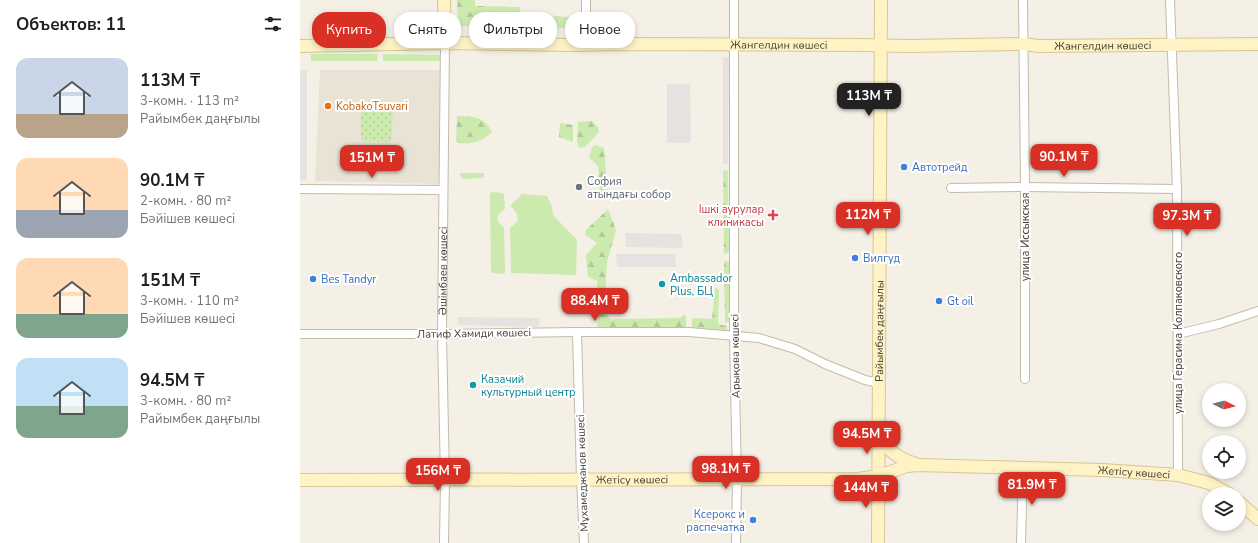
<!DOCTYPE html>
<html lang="ru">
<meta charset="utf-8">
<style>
:root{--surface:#fff;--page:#f6f6f6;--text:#202124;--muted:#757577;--accent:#d93025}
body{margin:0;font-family:"Nunito Sans",sans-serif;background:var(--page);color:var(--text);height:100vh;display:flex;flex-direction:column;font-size:15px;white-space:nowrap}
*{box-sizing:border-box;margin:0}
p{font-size:13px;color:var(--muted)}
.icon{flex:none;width:22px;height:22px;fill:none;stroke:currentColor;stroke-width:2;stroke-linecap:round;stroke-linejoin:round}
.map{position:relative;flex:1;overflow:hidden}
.drawer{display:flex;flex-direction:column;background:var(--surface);width:300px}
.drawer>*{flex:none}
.top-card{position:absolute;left:12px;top:12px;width:380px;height:36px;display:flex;gap:8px}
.needle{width:26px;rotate:96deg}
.fabs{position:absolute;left:902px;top:383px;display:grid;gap:8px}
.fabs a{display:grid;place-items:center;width:44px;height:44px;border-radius:50%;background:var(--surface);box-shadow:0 2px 6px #0003;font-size:20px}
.price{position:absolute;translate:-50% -34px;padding:0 9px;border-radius:8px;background:var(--accent);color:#fff;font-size:13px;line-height:26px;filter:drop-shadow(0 1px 2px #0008)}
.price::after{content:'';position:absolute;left:50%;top:24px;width:12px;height:9px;margin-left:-6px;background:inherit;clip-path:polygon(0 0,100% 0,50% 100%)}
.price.selected{background:#222;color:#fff}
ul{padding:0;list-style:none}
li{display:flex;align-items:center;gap:12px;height:100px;padding:0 16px}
li span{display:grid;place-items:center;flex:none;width:112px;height:80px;border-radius:12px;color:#555}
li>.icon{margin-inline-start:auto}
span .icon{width:48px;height:48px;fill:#fffc;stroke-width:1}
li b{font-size:17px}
h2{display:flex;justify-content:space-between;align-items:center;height:48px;padding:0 16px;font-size:17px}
.tag{padding:0 14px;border-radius:16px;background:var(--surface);box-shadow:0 2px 6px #0003;font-size:14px;line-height:36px}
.tag.selected{background:var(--accent);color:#fff}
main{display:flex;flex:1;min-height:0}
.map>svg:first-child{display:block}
.residential{fill:#e8e3d4}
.green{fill:#cceaad}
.forest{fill:url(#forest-firs)}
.park{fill:url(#park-dots)}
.parking{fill:#e5e2df}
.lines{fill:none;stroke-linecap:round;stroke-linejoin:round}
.street-casing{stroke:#c3bbab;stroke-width:10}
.secondary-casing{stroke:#d6c694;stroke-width:14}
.street{stroke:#fff;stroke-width:8}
.secondary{stroke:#fff3c5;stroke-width:12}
.food-dot{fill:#e8710a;stroke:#fff;stroke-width:1.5}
.shop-dot{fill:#3f7fe0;stroke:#fff;stroke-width:1.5}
.worship-dot{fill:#6b7280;stroke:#fff;stroke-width:1.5}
.health-dot{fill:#e0444e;stroke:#fff;stroke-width:1.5}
.culture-dot{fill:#0f9aa8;stroke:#fff;stroke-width:1.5}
.labels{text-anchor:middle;stroke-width:4;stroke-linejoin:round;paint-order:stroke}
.street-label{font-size:11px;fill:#474135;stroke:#fff}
.food-label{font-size:11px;fill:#c56008;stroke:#fff;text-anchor:start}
.shop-label{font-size:11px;fill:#366cbe;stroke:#fff;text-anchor:start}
.worship-label{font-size:11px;fill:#5b616d;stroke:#fff;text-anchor:start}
.health-label{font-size:11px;fill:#be3a42;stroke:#fff;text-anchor:end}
.culture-label{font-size:11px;fill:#0d838f;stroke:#fff;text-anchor:start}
</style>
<main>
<section class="drawer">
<h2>Объектов: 11<svg class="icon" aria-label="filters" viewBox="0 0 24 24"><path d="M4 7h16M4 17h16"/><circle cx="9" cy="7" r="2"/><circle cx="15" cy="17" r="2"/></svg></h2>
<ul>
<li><span style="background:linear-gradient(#c9d6e8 70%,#b9a48a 0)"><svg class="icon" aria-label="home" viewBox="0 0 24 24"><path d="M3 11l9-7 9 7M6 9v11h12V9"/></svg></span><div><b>113M ₸</b><p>3-комн. · 113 m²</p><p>Райымбек даңғылы</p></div></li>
<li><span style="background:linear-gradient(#ffd9b3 65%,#9aa5b1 0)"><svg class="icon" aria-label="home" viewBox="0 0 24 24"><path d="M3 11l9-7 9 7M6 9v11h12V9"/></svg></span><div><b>90.1M ₸</b><p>2-комн. · 80 m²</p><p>Бәйішев көшесі</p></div></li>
<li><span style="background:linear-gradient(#ffd9b3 70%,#7fa58c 0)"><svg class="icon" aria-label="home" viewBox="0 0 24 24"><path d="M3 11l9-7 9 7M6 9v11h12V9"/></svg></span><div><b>151M ₸</b><p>3-комн. · 110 m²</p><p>Бәйішев көшесі</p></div></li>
<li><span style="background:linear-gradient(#bfe0f5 60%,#7fa58c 0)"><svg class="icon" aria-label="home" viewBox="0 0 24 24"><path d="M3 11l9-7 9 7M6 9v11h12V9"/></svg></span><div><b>94.5M ₸</b><p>3-комн. · 80 m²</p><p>Райымбек даңғылы</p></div></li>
</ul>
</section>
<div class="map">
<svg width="958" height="543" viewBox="0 0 958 543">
<defs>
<pattern id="forest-firs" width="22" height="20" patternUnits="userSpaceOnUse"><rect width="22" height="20" fill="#cceaad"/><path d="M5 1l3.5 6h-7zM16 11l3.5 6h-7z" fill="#b1ca95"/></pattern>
<pattern id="park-dots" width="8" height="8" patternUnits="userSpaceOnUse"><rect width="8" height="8" fill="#cceaad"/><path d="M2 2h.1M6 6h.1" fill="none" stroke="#b1ca95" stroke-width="1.8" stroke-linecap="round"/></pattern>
</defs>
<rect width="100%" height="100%" fill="#f4f0e6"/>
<!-- residential -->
<path class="residential" d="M20,70H141L140,184L15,181Z"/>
<!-- green -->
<path class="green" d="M11,54H78L77,61H11Z
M83,54L141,55V61H83Z
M160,173H184V178L164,179L161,177Z
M192,192L203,193L204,195L205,209L200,213L197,218L199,223L204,227L205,271L204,274L193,273L191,272L190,194Z
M222,194L247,196L252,207L253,215L277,240L276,275L211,273L210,228C221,221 219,213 210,206Z"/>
<!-- forest -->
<path class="forest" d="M157,0H175V6L220,7L221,16L278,17L279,28L158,26Z
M157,116C173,117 184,115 192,132C182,142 169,146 156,142Z
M292,121L298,127L299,132L285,147L279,148L277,141L278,122Z
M260,123L273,125V142L259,137Z
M295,145L304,148L308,196L300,197L298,166L289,157L292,148Z
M423,170L428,171L429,252L424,254Z
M308,209L316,230L307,262L305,299H298L297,281L288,277L286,255L297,243L285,235L286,230Z
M424,261L429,262L430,321L425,323Z
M415,288L419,290L418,324L427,326V331L392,330V318L412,319Z
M303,308L310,319L380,318L383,315H386V328L297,329L299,309Z"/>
<!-- park -->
<path class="park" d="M65,108L90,109L93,112L91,140L90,142L63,141L61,139V110Z"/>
<!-- parking -->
<path class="parking" d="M423,57H429L428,164H423Z
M0,70H7V179L0,180Z
M367,84H390L391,143H367Z
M325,233L381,234L383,248L326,247Z
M316,254H375L376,267H317Z
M158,317L239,318V327L158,325Z"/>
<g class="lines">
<defs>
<g id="street">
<path d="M434,0V336L437,479L436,543"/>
<path d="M723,0L725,186V379"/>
<path d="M870,0L877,189L878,475"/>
<path d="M286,45V0"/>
<path d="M651,188L725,187L877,189"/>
<path d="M0,189L143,190"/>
<path d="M277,332L281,479L284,543"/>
<path d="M0,334H142L277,332H389L459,338L495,349L525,364L565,380L579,383"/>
<path d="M878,334L919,324L958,311"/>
<path id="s1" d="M144,543L145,480L142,334L145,43"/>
<path d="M721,543L723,468"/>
</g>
<g id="secondary">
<path d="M144,0L145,43"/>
<path id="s2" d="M0,46L145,43L271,45L318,44L562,45L610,46L723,44L738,46L958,44"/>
<path d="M580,434C587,451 599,459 616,464"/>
<path id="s3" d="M0,480L558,479L579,476L607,466L618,465L802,470L878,475L909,483L929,494"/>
<path d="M939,502L958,519"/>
<path id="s4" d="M578,543L581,0"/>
</g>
</defs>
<!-- street casing -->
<use href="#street" class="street-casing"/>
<!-- secondary casing -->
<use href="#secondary" class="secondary-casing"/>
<!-- street -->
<use href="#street" class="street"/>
<!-- secondary -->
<use href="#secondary" class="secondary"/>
</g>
<!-- markers -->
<circle class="food-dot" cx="28" cy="106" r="4"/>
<g class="shop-dot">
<circle cx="604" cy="167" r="4"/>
<circle cx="555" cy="258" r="4"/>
<circle cx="13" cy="279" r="4"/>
<circle cx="639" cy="301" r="4"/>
<circle cx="453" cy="520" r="4"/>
</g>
<circle class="worship-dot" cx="279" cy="187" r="4"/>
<path class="health-dot" d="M471 209h4v4h4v4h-4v4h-4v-4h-4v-4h4z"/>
<g class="culture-dot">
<circle cx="362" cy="284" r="4"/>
<circle cx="173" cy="385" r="4"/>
</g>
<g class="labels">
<!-- street labels -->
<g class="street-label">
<text dy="4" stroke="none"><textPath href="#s2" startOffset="479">Жангелдин көшесі</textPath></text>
<text dy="4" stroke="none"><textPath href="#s2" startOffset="803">Жангелдин көшесі</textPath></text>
<text transform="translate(725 237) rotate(-90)" y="4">улица Иссыкская</text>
<text dy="4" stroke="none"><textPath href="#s1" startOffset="272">Әшімбаев көшесі</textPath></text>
<text dy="4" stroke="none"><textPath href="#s4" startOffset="212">Райымбек даңғылы</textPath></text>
<text transform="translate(174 333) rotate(-1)" y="4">Латиф Хамиди көшесі</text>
<text transform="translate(878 333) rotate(-90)" y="4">улица Герасима Колпаковского</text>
<text transform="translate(435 356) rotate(-91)" y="4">Арықова көшесі</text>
<text dy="4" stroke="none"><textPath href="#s3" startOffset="836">Жетісу көшесі</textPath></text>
<text transform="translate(282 473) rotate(-92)" y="4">Мұхамеджанов көшесі</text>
<text dy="4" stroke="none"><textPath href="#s3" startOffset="332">Жетісу көшесі</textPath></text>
</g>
<!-- food labels -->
<g class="food-label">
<text x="36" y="110">KobakoTsuvari</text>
</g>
<!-- shop labels -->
<g class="shop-label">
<text x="612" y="171">Автотрейд</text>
<text x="563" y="262">Вилгуд</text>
<text x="21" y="283">Bes Tandyr</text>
<text x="647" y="305">Gt oil</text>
<text x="445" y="518" text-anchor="end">Ксерокс и<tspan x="445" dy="13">распечатка</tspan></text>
</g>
<!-- worship labels -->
<g class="worship-label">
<text x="287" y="185">София<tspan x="287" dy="13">атындағы собор</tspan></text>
</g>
<!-- health labels -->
<g class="health-label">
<text x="464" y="213">Ішкі аурулар<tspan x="464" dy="13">клиникасы</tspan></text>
</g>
<!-- culture labels -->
<g class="culture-label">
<text x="370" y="282">Ambassador<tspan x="370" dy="13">Plus, БЦ</tspan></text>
<text x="181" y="383">Казачий<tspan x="181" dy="13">культурный центр</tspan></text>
</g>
</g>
</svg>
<div class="fabs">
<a><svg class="needle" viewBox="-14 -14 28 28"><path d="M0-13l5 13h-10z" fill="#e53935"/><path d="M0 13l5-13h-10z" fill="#757577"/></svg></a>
<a><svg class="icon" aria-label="locate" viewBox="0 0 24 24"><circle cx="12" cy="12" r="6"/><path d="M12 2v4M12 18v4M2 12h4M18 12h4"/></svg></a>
<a><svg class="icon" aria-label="layers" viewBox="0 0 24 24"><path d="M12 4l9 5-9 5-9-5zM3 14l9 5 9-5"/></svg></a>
</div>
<b class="price selected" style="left:569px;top:117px">113M ₸</b>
<b class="price" style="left:764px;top:178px">90.1M ₸</b>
<b class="price" style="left:72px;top:179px">151M ₸</b>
<b class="price" style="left:568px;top:236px">112M ₸</b>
<b class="price" style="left:887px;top:237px">97.3M ₸</b>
<b class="price" style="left:295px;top:322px">88.4M ₸</b>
<b class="price" style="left:567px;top:455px">94.5M ₸</b>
<b class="price" style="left:426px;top:490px">98.1M ₸</b>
<b class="price" style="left:138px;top:492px">156M ₸</b>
<b class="price" style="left:732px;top:506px">81.9M ₸</b>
<b class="price" style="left:566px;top:509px">144M ₸</b>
<div class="top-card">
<a class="tag selected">Купить</a>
<a class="tag">Снять</a>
<a class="tag">Фильтры</a>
<a class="tag">Новое</a>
</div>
</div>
</main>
